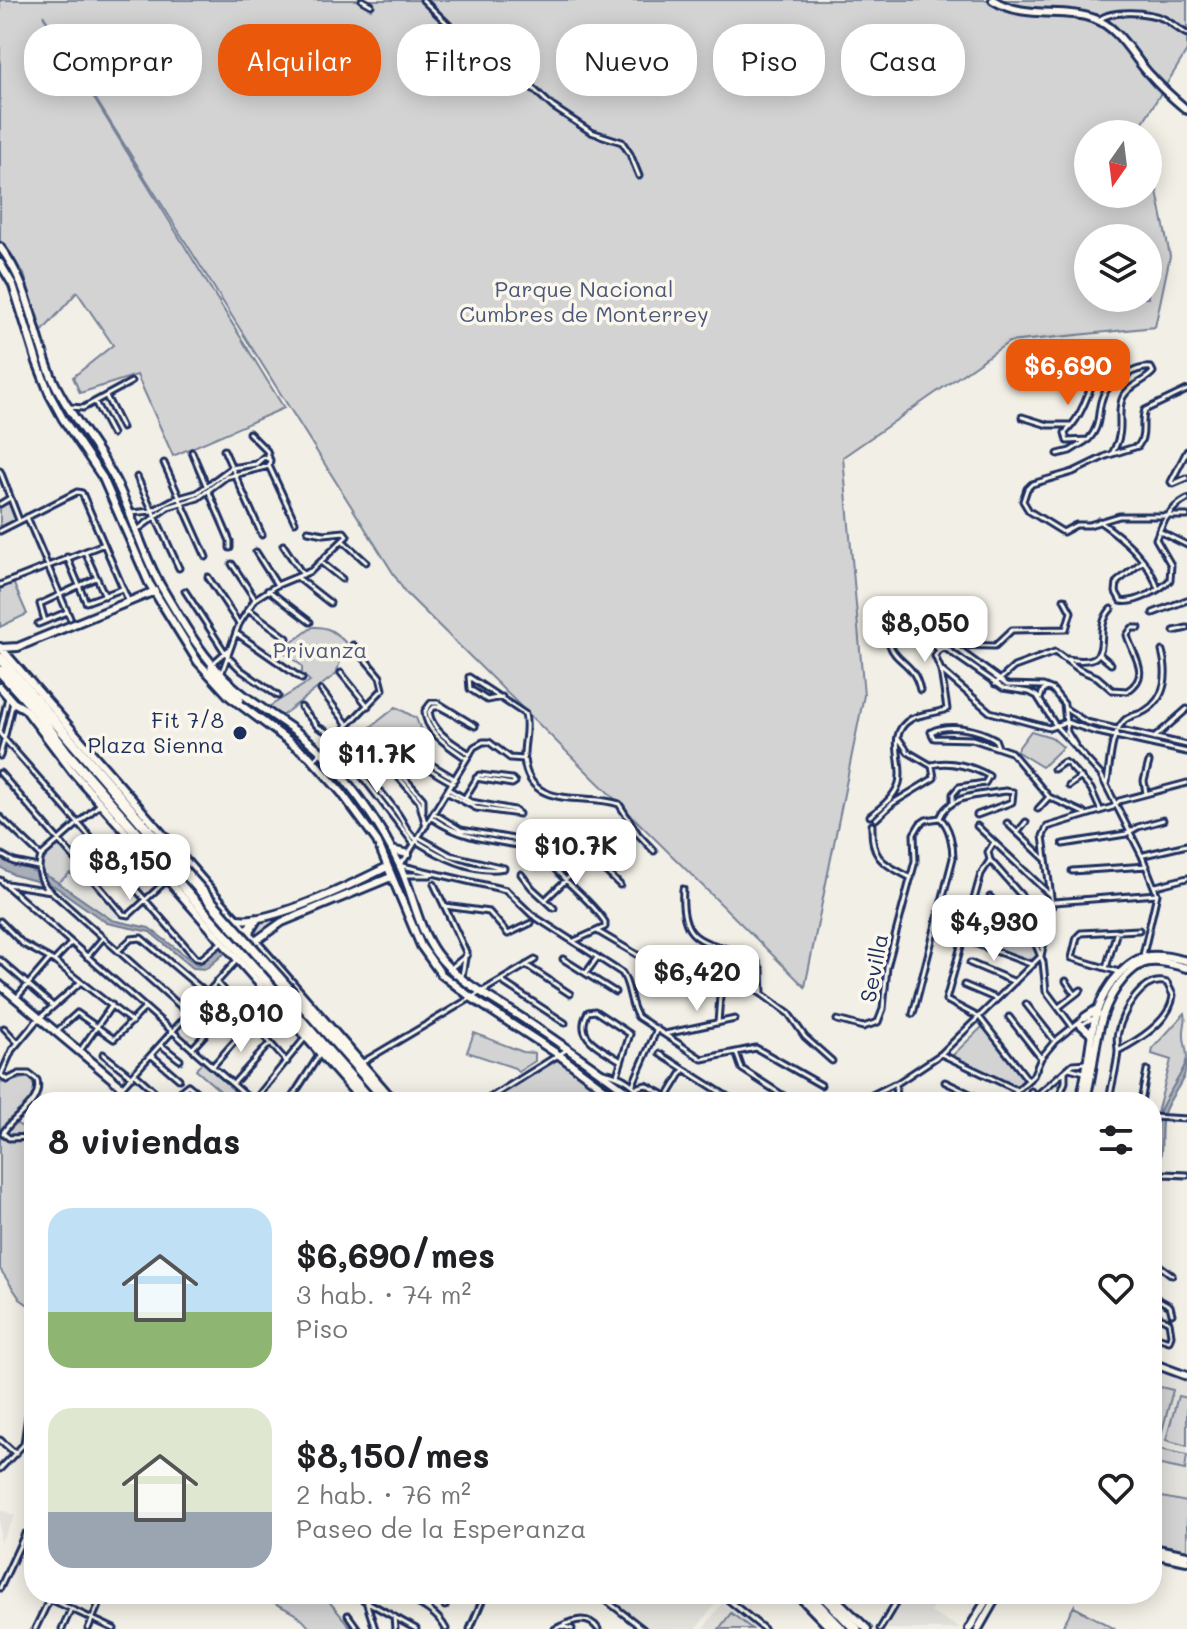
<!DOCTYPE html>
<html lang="es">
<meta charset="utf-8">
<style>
:root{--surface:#fff;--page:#f6f6f6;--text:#202124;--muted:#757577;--accent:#ea580c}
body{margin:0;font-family:Mali,sans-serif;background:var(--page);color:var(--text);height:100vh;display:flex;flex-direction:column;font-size:30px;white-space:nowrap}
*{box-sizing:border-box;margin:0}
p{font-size:26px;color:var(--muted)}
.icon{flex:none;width:44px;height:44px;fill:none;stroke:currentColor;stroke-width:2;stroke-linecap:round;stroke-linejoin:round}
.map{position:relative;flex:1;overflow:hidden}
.side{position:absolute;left:24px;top:1092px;width:1138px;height:512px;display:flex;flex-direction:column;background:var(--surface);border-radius:32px;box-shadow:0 4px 20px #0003}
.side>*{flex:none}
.top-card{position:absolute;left:24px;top:24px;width:1140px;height:72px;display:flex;gap:16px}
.needle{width:52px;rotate:194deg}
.buttons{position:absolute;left:1074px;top:120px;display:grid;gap:16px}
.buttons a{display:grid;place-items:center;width:88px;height:88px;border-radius:50%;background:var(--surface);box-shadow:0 4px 20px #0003;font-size:40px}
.price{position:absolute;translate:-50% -68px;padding:0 18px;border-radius:16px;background:#fff;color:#222;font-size:26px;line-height:52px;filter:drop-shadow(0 2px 4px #0008)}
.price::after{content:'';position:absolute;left:50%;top:48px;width:24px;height:18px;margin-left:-12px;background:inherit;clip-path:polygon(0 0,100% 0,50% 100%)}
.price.current{background:var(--accent);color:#fff}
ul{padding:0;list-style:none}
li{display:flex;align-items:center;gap:24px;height:200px;padding:0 24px}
li span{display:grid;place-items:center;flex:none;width:224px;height:160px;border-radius:24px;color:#555}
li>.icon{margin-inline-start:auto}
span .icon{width:96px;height:96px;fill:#fffc;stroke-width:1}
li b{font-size:34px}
h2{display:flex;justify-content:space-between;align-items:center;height:96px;padding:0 24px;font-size:34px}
.tag{padding:0 28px;border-radius:32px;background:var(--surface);box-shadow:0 4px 20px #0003;font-size:28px;line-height:72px}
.tag.current{background:var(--accent);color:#fff}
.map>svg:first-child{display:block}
.built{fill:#e2e1dc}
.green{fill:#d2d3d2;stroke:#768198;stroke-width:2;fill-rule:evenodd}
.water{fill:#a9adb7;stroke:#707b93;stroke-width:2}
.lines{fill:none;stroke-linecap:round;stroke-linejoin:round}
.street-casing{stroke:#1b2f5e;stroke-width:9}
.secondary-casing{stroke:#1b2f5e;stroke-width:12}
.highway-casing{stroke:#1b2f5e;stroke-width:15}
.street{stroke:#fbf7ec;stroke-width:3}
.secondary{stroke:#fbf7ec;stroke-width:6}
.highway{stroke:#fbf7ec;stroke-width:9}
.highway-bridge-casing{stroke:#1b2f5e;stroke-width:15;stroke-linecap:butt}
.highway-bridge{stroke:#fbf7ec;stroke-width:9}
.poi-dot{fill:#1b2f5e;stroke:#fbf7ec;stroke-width:3}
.labels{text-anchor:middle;stroke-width:7;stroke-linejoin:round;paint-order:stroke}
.park-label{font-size:22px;fill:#49587b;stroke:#fbf7ec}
.poi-label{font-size:22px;fill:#1b2f5e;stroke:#fbf7ec;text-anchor:end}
.street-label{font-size:22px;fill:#1b2f5e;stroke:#fbf7ec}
</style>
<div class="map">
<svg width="1187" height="1629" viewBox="0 0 1187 1629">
<rect width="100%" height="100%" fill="#f2efe6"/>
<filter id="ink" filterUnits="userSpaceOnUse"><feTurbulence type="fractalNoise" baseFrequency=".0125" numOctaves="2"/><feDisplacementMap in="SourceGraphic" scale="16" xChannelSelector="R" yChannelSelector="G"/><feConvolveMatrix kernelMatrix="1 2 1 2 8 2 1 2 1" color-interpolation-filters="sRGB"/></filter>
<g filter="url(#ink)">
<!-- built -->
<path class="built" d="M70,872L77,877L83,872L123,916L112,919L58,883Z
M1152,1367L1187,1381V1551L1152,1543Z
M0,1509L15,1516L0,1543Z
M603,1594H718L721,1596L696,1629H648Z
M906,1594H940L930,1612L959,1627L958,1629H885Z
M722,1603L758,1629H703Z"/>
<!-- green -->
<path class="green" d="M0,0H1187V51L1143,122L1145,134H1088V194H1148V146L1170,256L1155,327L1009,342L843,457L864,695L805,987L405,592L43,15L284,408L173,456L137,375L80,393L73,377L113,345L77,292L41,333L24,274L0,244ZM1088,238H1148V298H1088Z
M31,328L63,403L108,470L156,584L137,555L117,496L58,405L35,350Z
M9,501L16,520L0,529V506Z
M13,582L27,614L0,627V587Z
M313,627C328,626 335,632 346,643L336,674L280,717L267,708L310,681L302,674V666L286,654L292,642Z
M223,681L315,751V755H312L251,709Z
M396,707L416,718L420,728C402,749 392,747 368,756L356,739Z
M1031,731L1051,737L1063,747L1042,767L1016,751Z
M323,762H326L374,824L392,858L387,860L368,823L323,766Z
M59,844L83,872L77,878L70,873L58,883L42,873C41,859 49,852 59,844Z
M402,882L430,950L450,974L472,990L470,994C424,962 417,932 396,883Z
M316,903V905L256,939L248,927Z
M1006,921L1038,950L1037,959L1028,960L993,947Z
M485,999L554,1042L555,1045L550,1046L483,1002Z
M1185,1013C1187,1021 1184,1024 1184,1032C1183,1040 1187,1048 1187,1058C1185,1071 1165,1106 1157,1113L1171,1060L1152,1054L1153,1048Z
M983,1026L1023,1079L1019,1086L1016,1087L951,1057Z
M474,1033L523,1052L535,1053V1061L518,1072L515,1068L467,1052Z
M573,1057L576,1058L634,1102H625L572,1061Z
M557,1060L615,1102H495L493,1100Z
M203,1061L249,1102H233L196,1070Z
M30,1077L37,1093L14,1122L34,1134V1309L20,1299L0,1269V1083Z
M1152,1385L1173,1390L1160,1439L1152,1437Z
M1178,1396L1187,1398V1446L1166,1440Z
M1159,1449L1187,1455L1185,1470L1156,1464Z
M1152,1495L1187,1502V1550L1152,1543Z
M260,1594H323L352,1629H310C299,1611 277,1607 260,1594Z
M1074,1606V1607L1115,1629H1061Z
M731,1613L752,1629H719Z"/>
<!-- water -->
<path class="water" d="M0,858L51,878L112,920L149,928L198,965L223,947L226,952L206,969L193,968L150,932L107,923L54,886L14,875L0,867Z
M1187,1060C1187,1082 1171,1093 1164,1113C1157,1132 1168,1161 1152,1176C1152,1166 1157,1119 1160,1111C1167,1093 1180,1079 1187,1060Z"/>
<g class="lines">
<defs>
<path id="street" d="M362,0L371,5
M423,0L451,27L489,48L553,107L591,132L622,142L630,154L639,176
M1099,20C1112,9 1149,12 1164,19C1172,23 1179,30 1187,34
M1187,390L1145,410C1140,423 1147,435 1138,446L1106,456L1073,472L1032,484L1027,489L1023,501L1029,511L1063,532L1076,525H1089L1119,516H1187
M106,396L122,428
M95,402L112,434
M70,407L83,408L131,382
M1022,417L1048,425H1072C1082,413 1098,375 1096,360
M1072,425L1065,433L1067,441L1088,440C1110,417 1085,396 1126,375C1135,370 1142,367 1151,368L1153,372C1145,382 1130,384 1123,397C1117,409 1122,423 1119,436C1118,442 1115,448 1112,454
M249,433L267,451L269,458
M224,450L262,535
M1187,451L1171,482L1173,484L1187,478
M192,452L206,485
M1058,454L1070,451L1086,441
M164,463L206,557
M0,471L19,520
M137,477L179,568
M209,492L230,541V548
M0,504L10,498
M131,513L152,511L172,500L197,493L231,468L256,464L264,457L270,460L269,466L295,522
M27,517L70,618
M1099,521C1123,538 1149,559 1158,589
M0,531L77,492L82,493L128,600
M136,531L168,507L198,498L226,477L269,466
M1159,531L1187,545
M343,541L366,562
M283,545L303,575
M85,552L105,596
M256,552L277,585
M67,557L86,602L122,589
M1143,561L1117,582L1116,592L1121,601C1135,604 1160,590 1170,580L1171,565L1156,539C1163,521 1170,508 1187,499
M322,563L342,579
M232,564L255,599
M208,577L239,624
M297,577L330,603
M0,585L104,544
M268,590L310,622
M185,591L228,657L241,670L278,696
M1064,599L1071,612L1066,629L1012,630L995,646L952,645L939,650L935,656L941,670L990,712L1049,728L1066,722
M248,609L287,638
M1153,613L1187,600
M45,621L40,604L96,578
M38,624L67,612
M1174,631L1187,628
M236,633L302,679
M952,645L1007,685L1043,686L1053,690L1064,704L1067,732L1075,745
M945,648L1003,688L1029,692L1037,696L1056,726L1101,775L1142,856L1157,894L1143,955
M1099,654L1111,664
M1067,659C1121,668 1089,633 1111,609
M212,664L230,648
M222,672L239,624L255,599L277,585L311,571L347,536L344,532L324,534L308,531
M341,673L368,706
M469,677L525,714C529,729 523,744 524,759C529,812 586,792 619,804L638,834L654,851
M469,677L470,689L487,700L502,697
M995,684L1014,667L1055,652L1080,670L1097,677L1112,690L1127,691C1153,675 1132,655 1127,635L1132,628H1139
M321,690L348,725
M920,690C914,662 896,663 890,645L893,642C907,641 928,636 938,649
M1040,699L1043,690L1048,688
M301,707L318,727L337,737
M1066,709L1086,722L1187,745
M1066,722L1093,731L1187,752
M0,732L8,697
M931,732L934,738L972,739L1011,752L1049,797L1086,814
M931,732C949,723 978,729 995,739L998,747
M0,734L196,958L201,959L223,941
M1154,738L1187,709
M413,746C415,763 438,775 453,783
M413,746L432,765L455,779
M350,749L347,753L348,758L414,844
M350,749L354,751C364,776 383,792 398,814C405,824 407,833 417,840
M470,754C454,744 432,732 429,712L434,707H440L475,726
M384,755V760L419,801L426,826
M384,755L423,799V811
M0,756L13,702
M466,758C450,747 425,732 425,711L431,703H438L475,726
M314,760L383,689L380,677L353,645
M932,765C949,760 974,767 989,776L985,783L959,787L953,794V801
M1054,769L1064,762L1068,764L1091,789L1100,809
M0,773L123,914L129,915L167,880
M476,778L512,784L515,782
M1107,782C1110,765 1110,736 1123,722C1128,715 1137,716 1145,711C1167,698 1168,673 1162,651
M1069,786L1081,777
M450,790L471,802L514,810L519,814
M448,793L476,808L519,814
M1146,793L1144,781L1149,762
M464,799L479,775L512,779L515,782
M99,805L41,856C37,868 39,877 46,887L188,1013
M1038,809L1049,797
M435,814L461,830L520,840L523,843
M870,816C881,808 895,797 899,783C905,762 885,734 911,719C922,713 936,714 947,709L941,670
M0,817L41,856
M432,818C459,837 486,840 518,845L523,843
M940,818C949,794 983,795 1005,791L1013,792L1012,802L977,815
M876,819L893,803L934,778L932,766L908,752L899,739
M1007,823L1045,859
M872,825C871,860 883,863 911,878
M977,826L1049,894
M1018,832L1026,822
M420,838L450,855L504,868
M416,841C441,857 475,874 504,868
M574,841L620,885
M994,842L988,852L990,860L1048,926
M1063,844L1126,834L1138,827L1163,820
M0,854L14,862L38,867
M1144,855L1187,845
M545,856C561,881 589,897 605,922V927L574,941
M990,860L981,874L946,1000L980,1018L1028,1080
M400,864L405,859L474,747L483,742H489L510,758L524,759
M403,866L506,890L532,915L622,973C631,986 629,1004 638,1017L702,1059L756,1048L821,1085
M1072,871L1147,866
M521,874L532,888L554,908
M406,875H430
M0,880L253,1102
M7,884L51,891
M434,884L466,952L462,976
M1156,886L1187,878
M683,889C679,955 715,936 757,962L761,970L762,994L789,1014L805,1037L832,1061
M990,897L1036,945L1043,962L1046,991L1072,1026
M545,900L590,857
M1054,902L1157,894
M445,906L489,912L508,934L531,923
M0,921L23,944L54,961L132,1022
M597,931L641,957
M953,935L1033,965
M990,947L1004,914
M118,951L131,939L141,938L205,992
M87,957L102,939
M563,959L615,992
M0,960L53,1006
M54,961L71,943
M970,963L1015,982
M526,965L570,994
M451,968L467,955
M1106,968L1117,931
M1119,972L1072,958L1077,937L1081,933L1139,930
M586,973L597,958
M501,981L565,1023
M1066,981L1075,994
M216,982L287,1062
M0,983L123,1086
M964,985L997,999
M0,987L121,1088L238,959
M18,996L49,960
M1026,1004L1055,1041
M1059,1007L1081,990
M913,1014L953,858C953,845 950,827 940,818
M41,1017L81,982
M1009,1017L1041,1058
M837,1020L863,1027L878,1022L883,1009L887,967L915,861L914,834L920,824L926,820L940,818
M718,1023L720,996L730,983L744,982L762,994
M1083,1024L1103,1013
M4,1028L18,1043
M57,1031L77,1013L114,1039L145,1008
M665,1034L735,1019
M161,1045L180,1060
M192,1049L235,1001
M80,1051L112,1005
M736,1052L742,1069L793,1102
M103,1054L132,1077
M660,1054L736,1102
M941,1054L1017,1090
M151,1055L179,1079
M363,1062L535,960
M212,1067L252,1022
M1069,1068L1084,1072
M603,1072C624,1076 635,1085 648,1102
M135,1074L162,1098
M617,1075L630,1034L595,1011L588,1012C573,1039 602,1048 621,1061
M945,1082L987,1102
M233,1084L270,1043
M633,1084L657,1029
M638,1087L646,1085L677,1102
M1031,1091L1040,1102
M1036,1096L1073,1064L1087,1063
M667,1097L684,1069
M925,1098L934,1102
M173,1102V1097L188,1085L209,1102
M253,1102L305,1038
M289,1102L320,1054
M483,1102L568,1049
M858,1102L894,1084
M895,1102L896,1084L941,1054L1041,956L1052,905L1043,836L1047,827L1113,807L1119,801L1187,783
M1004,1102L1033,1076L1041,1058L1055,1041L1085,1017L1093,1020
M1057,1102L1065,1082V1071
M1109,1102C1111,1085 1117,1068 1118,1051C1118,1045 1116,1039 1118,1032C1122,1012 1143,975 1167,983L1173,995C1171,1021 1139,1040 1118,1051
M1141,1102L1147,1070
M1152,1117L1187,1119
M34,1137L9,1138L3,1133C13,1115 43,1104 37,1080L29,1074H19L7,1080L1,1075L12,1050L38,1019
M1152,1179L1164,1174L1187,1175
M1152,1260L1172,1275
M1152,1296L1170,1306L1172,1314
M1152,1313L1169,1322L1171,1335L1169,1341L1157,1337L1152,1316
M0,1440L16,1454
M0,1469L24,1444L30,1402
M33,1476L34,1469
M0,1588L25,1534L34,1539
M400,1594C417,1603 437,1611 446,1629
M424,1594L429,1609
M598,1594L643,1629
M721,1594L764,1629
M355,1595L416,1629
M50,1599L114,1629
M366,1601L375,1629
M445,1606L449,1594
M348,1615L358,1629
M394,1617L395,1629
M561,1626L572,1629
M35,1629L52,1594
M62,1629L71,1609
M88,1629L103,1594
M470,1629L485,1594
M555,1629C569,1622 587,1613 598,1629
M880,1629L901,1594"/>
<path id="secondary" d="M993,0C1025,20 1062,7 1095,19C1120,28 1134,59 1151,76C1162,89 1174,99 1187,110
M0,247C30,285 33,332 51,375C67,413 95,442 114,478C133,513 141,553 162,588C182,622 203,659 233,686C263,713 301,729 328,759C356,792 381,825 399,864C413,892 417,927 436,953C456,981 494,999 522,1018C563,1045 602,1073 641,1102
M0,263L13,285L37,362L50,395L63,419L103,478L149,583L198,662L230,697L309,756L341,792L377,841L421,946L441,974L472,998L559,1055L622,1102
M0,647L395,1102
M1,648L18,647L155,591
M212,664L211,672L240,700
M0,687L13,702L25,709L72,771L363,1102
M392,850L408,854
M238,919C272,924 355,883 387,867
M257,940L282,922L391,877
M1085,1017L1097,1009
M1080,1024L1090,1033
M1079,1102C1094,1057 1084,1011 1119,974C1142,950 1157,954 1187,961
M1085,1102C1098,1059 1092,1014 1124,978C1132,970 1139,963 1150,962C1162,960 1175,965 1187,968
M1152,1363L1187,1376
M1152,1548L1187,1555
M1152,1554L1187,1561
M797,1594L831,1629
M831,1594L867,1629
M969,1629L990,1594
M978,1629L998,1594"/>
<path id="highway" d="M0,658L181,868
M0,671L31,705L66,752L372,1102
M249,949V930L255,920
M293,994L388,1102
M807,1594L841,1629
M822,1594L856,1629"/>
</defs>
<!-- street casing -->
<use href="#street" class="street-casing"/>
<!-- secondary casing -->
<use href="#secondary" class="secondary-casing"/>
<!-- highway casing -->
<use href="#highway" class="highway-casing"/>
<!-- street -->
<use href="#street" class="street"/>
<!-- secondary -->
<use href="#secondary" class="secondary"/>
<!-- highway -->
<use href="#highway" class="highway"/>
<defs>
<path id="highway-bridge" d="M181,868L293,994"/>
</defs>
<!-- highway-bridge casing -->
<use href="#highway-bridge" class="highway-bridge-casing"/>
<!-- highway-bridge -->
<use href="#highway-bridge" class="highway-bridge"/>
</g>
</g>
<!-- markers -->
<circle class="poi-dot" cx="240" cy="733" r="8"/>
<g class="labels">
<!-- park labels -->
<g class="park-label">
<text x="584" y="297">Parque Nacional<tspan x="584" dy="25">Cumbres de Monterrey</tspan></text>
<text x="320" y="658">Privanza</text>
</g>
<!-- poi labels -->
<g class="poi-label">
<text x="224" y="728">Fit 7/8<tspan x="224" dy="25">Plaza Sienna</tspan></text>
</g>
<!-- street labels -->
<g class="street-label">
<text transform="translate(874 968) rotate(-79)" y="8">Sevilla</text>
</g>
</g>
</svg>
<div class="buttons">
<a><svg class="needle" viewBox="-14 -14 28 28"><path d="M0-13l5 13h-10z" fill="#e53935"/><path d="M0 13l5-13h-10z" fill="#757577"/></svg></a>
<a><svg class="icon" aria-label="layers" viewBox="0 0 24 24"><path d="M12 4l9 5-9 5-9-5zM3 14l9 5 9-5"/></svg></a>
</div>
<b class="price current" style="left:1068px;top:407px">$6,690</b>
<b class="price" style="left:925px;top:664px">$8,050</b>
<b class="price" style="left:377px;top:795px">$11.7K</b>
<b class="price" style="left:576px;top:887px">$10.7K</b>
<b class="price" style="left:130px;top:902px">$8,150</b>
<b class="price" style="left:994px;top:963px">$4,930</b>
<b class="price" style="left:697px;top:1013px">$6,420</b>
<b class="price" style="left:241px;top:1054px">$8,010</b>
<div class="top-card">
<a class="tag">Comprar</a>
<a class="tag current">Alquilar</a>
<a class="tag">Filtros</a>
<a class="tag">Nuevo</a>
<a class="tag">Piso</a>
<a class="tag">Casa</a>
</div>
<section class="side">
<h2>8 viviendas<svg class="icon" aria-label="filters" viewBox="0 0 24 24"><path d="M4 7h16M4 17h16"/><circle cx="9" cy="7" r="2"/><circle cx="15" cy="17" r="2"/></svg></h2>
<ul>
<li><span style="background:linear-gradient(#bfe0f5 65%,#8fb573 0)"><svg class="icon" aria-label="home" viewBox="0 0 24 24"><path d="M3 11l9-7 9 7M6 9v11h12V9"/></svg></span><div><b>$6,690/mes</b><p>3 hab. · 74 m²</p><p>Piso</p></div><svg class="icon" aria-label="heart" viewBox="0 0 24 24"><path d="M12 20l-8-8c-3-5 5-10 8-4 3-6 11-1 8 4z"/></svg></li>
<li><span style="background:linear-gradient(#dfe7d0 65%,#9aa5b1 0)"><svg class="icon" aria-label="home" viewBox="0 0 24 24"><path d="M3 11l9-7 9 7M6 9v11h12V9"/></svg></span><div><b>$8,150/mes</b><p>2 hab. · 76 m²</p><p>Paseo de la Esperanza</p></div><svg class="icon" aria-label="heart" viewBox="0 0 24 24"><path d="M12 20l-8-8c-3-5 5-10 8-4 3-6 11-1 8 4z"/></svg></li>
</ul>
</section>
</div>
